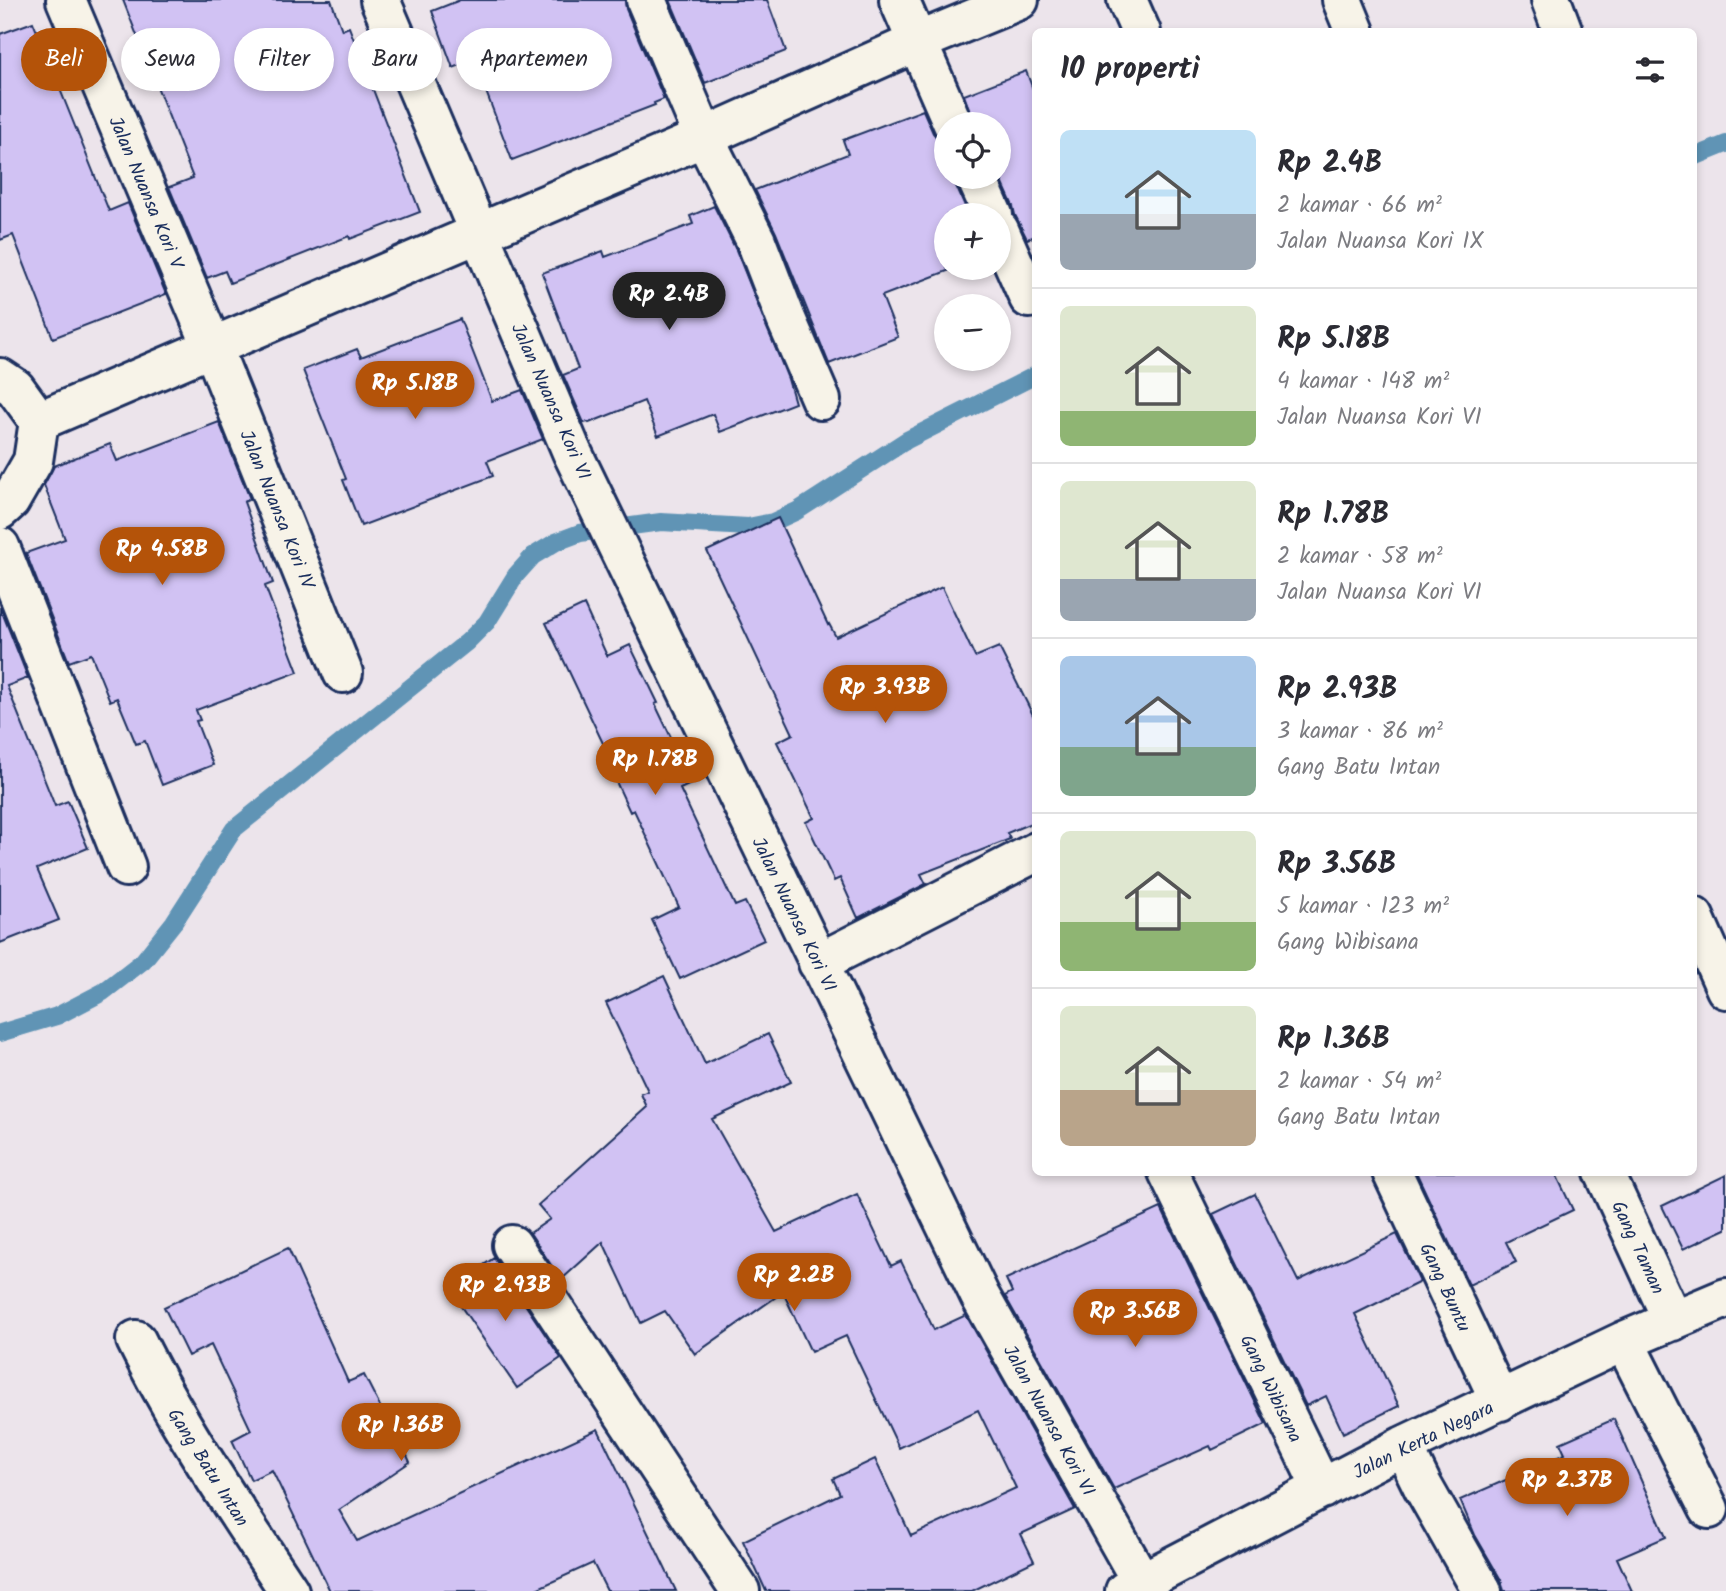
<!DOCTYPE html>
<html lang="id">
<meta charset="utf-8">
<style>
:root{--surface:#fff;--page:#f2f2f3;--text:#2b2b33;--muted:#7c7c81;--line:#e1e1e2;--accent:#b45309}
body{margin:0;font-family:Kalam,sans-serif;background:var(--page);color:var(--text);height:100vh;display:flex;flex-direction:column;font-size:26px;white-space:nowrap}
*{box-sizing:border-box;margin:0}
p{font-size:23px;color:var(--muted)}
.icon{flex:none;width:38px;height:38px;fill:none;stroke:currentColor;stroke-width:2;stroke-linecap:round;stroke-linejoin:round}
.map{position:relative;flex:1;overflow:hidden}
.panel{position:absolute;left:1032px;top:28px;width:665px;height:1148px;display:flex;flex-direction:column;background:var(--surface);border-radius:10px;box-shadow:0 4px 10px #0003}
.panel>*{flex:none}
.top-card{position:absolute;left:21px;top:28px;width:665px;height:63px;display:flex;gap:14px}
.tools{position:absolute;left:934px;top:112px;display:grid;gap:14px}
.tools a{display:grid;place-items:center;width:77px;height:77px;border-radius:50%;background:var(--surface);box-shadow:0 4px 10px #0003;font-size:35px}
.price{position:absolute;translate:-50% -60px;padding:0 16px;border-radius:24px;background:var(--accent);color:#fff;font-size:23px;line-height:46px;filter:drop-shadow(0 2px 4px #0008)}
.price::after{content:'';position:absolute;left:50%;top:42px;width:21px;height:16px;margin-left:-10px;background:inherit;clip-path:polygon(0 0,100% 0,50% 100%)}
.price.on{background:#222;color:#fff}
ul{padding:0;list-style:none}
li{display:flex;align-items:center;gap:21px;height:175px;padding:0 28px}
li+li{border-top:2px solid var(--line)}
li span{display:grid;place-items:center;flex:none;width:196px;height:140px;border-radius:10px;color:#555}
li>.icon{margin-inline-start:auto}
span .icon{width:84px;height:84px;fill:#fffc;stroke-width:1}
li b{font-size:30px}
h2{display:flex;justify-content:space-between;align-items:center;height:84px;padding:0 28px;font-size:30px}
.pill{padding:0 24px;border-radius:32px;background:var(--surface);box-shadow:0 4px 10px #0003;font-size:24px;line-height:63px}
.pill.on{background:var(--accent);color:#fff}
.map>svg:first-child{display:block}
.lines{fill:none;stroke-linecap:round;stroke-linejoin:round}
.stream{stroke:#6094b5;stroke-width:18}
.building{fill:#d1c2f3;stroke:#1b2f5e;stroke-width:2}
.minor-casing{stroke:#1b2f5e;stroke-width:44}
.minor{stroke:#f7f3e8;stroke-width:38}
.labels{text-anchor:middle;stroke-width:5;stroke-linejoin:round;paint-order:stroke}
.street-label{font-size:19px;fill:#1b2f5e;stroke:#f7f3e8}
</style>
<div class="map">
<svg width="1726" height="1591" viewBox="0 0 1726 1591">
<rect width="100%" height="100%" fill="#ece4eb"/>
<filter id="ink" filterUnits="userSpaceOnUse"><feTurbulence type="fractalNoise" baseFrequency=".0143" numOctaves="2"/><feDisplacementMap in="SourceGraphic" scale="14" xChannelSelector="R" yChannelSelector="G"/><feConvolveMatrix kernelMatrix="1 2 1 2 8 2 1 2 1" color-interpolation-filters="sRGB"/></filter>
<g filter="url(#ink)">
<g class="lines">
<!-- stream -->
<path class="stream" d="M1694,157L1726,144
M0,1033L57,1016L103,992L143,961L174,922L234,829L467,642L487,622L516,575L533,556L556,542L580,533L661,522L748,527L773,522L797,511L907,440L1036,375"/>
</g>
<!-- building -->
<path class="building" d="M123,0H331L342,30L349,27L420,212L350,239L349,236L230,283L225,271L207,278L169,187L193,178Z
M460,0H625L626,9L664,99L654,103L655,105L512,160L474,60L453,68L432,11Z
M670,0H767L786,51L705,83Z
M33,22L109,211L128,203L166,294L53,338L13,235L0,240V34Z
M1026,71L1036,97V236L1027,239L1015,215L1013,206L999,175V124H974L964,95Z
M923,110L933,133L940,141L947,144V177H954L956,186L969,215H947V268H955L882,296L898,337L829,364L776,233L755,190L848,154L843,140Z
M714,206L736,250L788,379L795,403L720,432L713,414L658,436L644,401L589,423L588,422L584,423L563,375L578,369L542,273L603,251L605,257L693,224L690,216Z
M460,319L492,401L522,390L543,439L487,461L493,476L361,526L343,480L346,479L303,370L357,349L361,357Z
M219,422L250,499L244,502L273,583L265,586L298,672L196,710L200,720L196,721L213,765L162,785L145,741L136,744L117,698L110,701L91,654L69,662L26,553L65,539L44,485L54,466L110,444L117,461Z
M778,518L828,625L829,624L836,637L942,587L975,657L999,647L1036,721V821L1007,833L1010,839L921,874L926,884L858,918L840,878L834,881L806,822L814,818L777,742L793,734L707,551Z
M584,605L607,656L630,645L658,703L655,704L693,783L680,789L735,906L745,902L764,940L680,979L652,920L679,907L634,810L630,812L606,760L610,758L546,623Z
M0,607L28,678L7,686L55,806L68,801L88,848L37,869L59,920L0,943Z
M664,976L705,1064L768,1034L791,1082L712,1119L776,1232L857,1194L891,1266L901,1261L934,1330L966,1315L1075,1509L1021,1534L1034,1561L972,1591H766L743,1541L840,1494L833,1479L875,1459L911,1536L1016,1488L978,1410L899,1448L846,1336L811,1352L783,1292L695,1354L665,1311L641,1323L603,1242L561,1280L530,1233L550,1219L538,1205L647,1107L641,1094L648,1091L606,1003Z
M1416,1172H1555L1573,1210L1506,1242L1516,1262L1469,1285Z
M1726,1175V1229L1683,1249L1662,1206Z
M1255,1194L1298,1281L1397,1234L1420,1282L1355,1314L1399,1406L1343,1433L1326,1396L1306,1406L1213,1214Z
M1161,1208L1266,1424L1212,1450L1210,1446L1114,1489L1005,1296L1012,1292L1006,1279Z
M288,1248L348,1382L364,1375L390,1426L393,1425L410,1462L339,1510L357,1541L598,1429L676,1591H607L593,1563L532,1591H330L272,1470L251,1480L232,1440L251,1430L211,1345L188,1356L164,1307Z
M494,1258L561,1358L517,1388L449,1289Z
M1614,1419L1666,1537L1617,1558L1632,1591H1504L1501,1580L1475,1535L1460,1500L1565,1454L1560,1443Z"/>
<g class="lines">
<defs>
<path id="minor" d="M66,0L212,346L343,673
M380,0L572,452L980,1296L1141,1581
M646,0L704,137L756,241L786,319L821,400
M899,0L953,124
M1127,0L1141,32
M1342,0L1355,32
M1551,0L1563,32
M976,177L993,215
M999,230L1029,298
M0,378L15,388L39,421L33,461L10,501L0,510
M39,421L704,137L917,42L1019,0
M0,547L126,867
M1694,917L1726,989
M818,963L1036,852
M1168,1172L1322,1489
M1392,1172L1500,1401
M1604,1172L1673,1321
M512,1245L740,1591
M136,1340C179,1428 235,1509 289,1591
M1624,1341L1709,1509
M1403,1446L1423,1487L1482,1591
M1125,1591L1403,1446L1624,1341L1726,1298"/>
</defs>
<!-- minor casing -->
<use href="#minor" class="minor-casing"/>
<!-- minor -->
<use href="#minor" class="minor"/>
</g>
</g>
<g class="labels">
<!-- street labels -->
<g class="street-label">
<text transform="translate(147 192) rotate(67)" y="7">Jalan Nuansa Kori V</text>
<text transform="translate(552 401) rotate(66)" y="7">Jalan Nuansa Kori VI</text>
<text transform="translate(278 509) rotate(68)" y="7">Jalan Nuansa Kori IV</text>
<text transform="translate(795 914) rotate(64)" y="7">Jalan Nuansa Kori VI</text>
<text transform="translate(1639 1247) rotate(65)" y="7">Gang Taman</text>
<text transform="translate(1446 1287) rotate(65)" y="7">Gang Buntu</text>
<text transform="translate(1272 1388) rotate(64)" y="7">Gang Wibisana</text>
<text transform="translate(1050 1420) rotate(61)" y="7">Jalan Nuansa Kori VI</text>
<text transform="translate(1423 1439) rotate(-26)" y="7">Jalan Kerta Negara</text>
<text transform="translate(209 1467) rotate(58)" y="7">Gang Batu Intan</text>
</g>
</g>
</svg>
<div class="tools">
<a><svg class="icon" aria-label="locate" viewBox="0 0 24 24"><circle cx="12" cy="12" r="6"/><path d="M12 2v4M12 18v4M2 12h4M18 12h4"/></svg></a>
<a>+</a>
<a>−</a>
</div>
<b class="price on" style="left:669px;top:332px">Rp 2.4B</b>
<b class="price" style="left:415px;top:421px">Rp 5.18B</b>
<b class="price" style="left:162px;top:587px">Rp 4.58B</b>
<b class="price" style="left:885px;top:725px">Rp 3.93B</b>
<b class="price" style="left:655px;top:797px">Rp 1.78B</b>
<b class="price" style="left:794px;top:1313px">Rp 2.2B</b>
<b class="price" style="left:505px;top:1323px">Rp 2.93B</b>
<b class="price" style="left:1135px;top:1349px">Rp 3.56B</b>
<b class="price" style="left:401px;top:1463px">Rp 1.36B</b>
<b class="price" style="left:1567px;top:1518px">Rp 2.37B</b>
<div class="top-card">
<a class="pill on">Beli</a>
<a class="pill">Sewa</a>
<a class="pill">Filter</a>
<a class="pill">Baru</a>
<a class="pill">Apartemen</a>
</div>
<section class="panel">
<h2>10 properti<svg class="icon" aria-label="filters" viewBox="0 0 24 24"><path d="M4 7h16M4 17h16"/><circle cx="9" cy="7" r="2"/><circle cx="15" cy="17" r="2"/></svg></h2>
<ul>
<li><span style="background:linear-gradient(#bfe0f5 60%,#9aa5b1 0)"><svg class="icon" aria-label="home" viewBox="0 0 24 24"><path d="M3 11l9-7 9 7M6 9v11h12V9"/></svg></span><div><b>Rp 2.4B</b><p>2 kamar · 66 m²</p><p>Jalan Nuansa Kori IX</p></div></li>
<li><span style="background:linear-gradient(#dfe7d0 75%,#8fb573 0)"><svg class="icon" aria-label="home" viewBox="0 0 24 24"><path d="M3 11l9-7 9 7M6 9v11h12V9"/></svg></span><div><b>Rp 5.18B</b><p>4 kamar · 148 m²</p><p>Jalan Nuansa Kori VI</p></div></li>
<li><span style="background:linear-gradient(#dfe7d0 70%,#9aa5b1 0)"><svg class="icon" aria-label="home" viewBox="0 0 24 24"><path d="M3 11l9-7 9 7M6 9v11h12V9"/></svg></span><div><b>Rp 1.78B</b><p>2 kamar · 58 m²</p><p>Jalan Nuansa Kori VI</p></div></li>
<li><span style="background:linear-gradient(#a9c7e8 65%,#7fa58c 0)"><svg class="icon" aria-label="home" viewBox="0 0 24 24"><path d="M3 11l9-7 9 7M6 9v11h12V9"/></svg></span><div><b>Rp 2.93B</b><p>3 kamar · 86 m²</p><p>Gang Batu Intan</p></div></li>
<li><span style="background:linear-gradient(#dfe7d0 65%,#8fb573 0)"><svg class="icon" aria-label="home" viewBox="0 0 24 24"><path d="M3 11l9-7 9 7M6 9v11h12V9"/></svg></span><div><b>Rp 3.56B</b><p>5 kamar · 123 m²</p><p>Gang Wibisana</p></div></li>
<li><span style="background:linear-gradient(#dfe7d0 60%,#b9a48a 0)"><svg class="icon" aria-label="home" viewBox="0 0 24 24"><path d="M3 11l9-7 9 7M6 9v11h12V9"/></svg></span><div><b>Rp 1.36B</b><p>2 kamar · 54 m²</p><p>Gang Batu Intan</p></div></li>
</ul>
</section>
</div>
